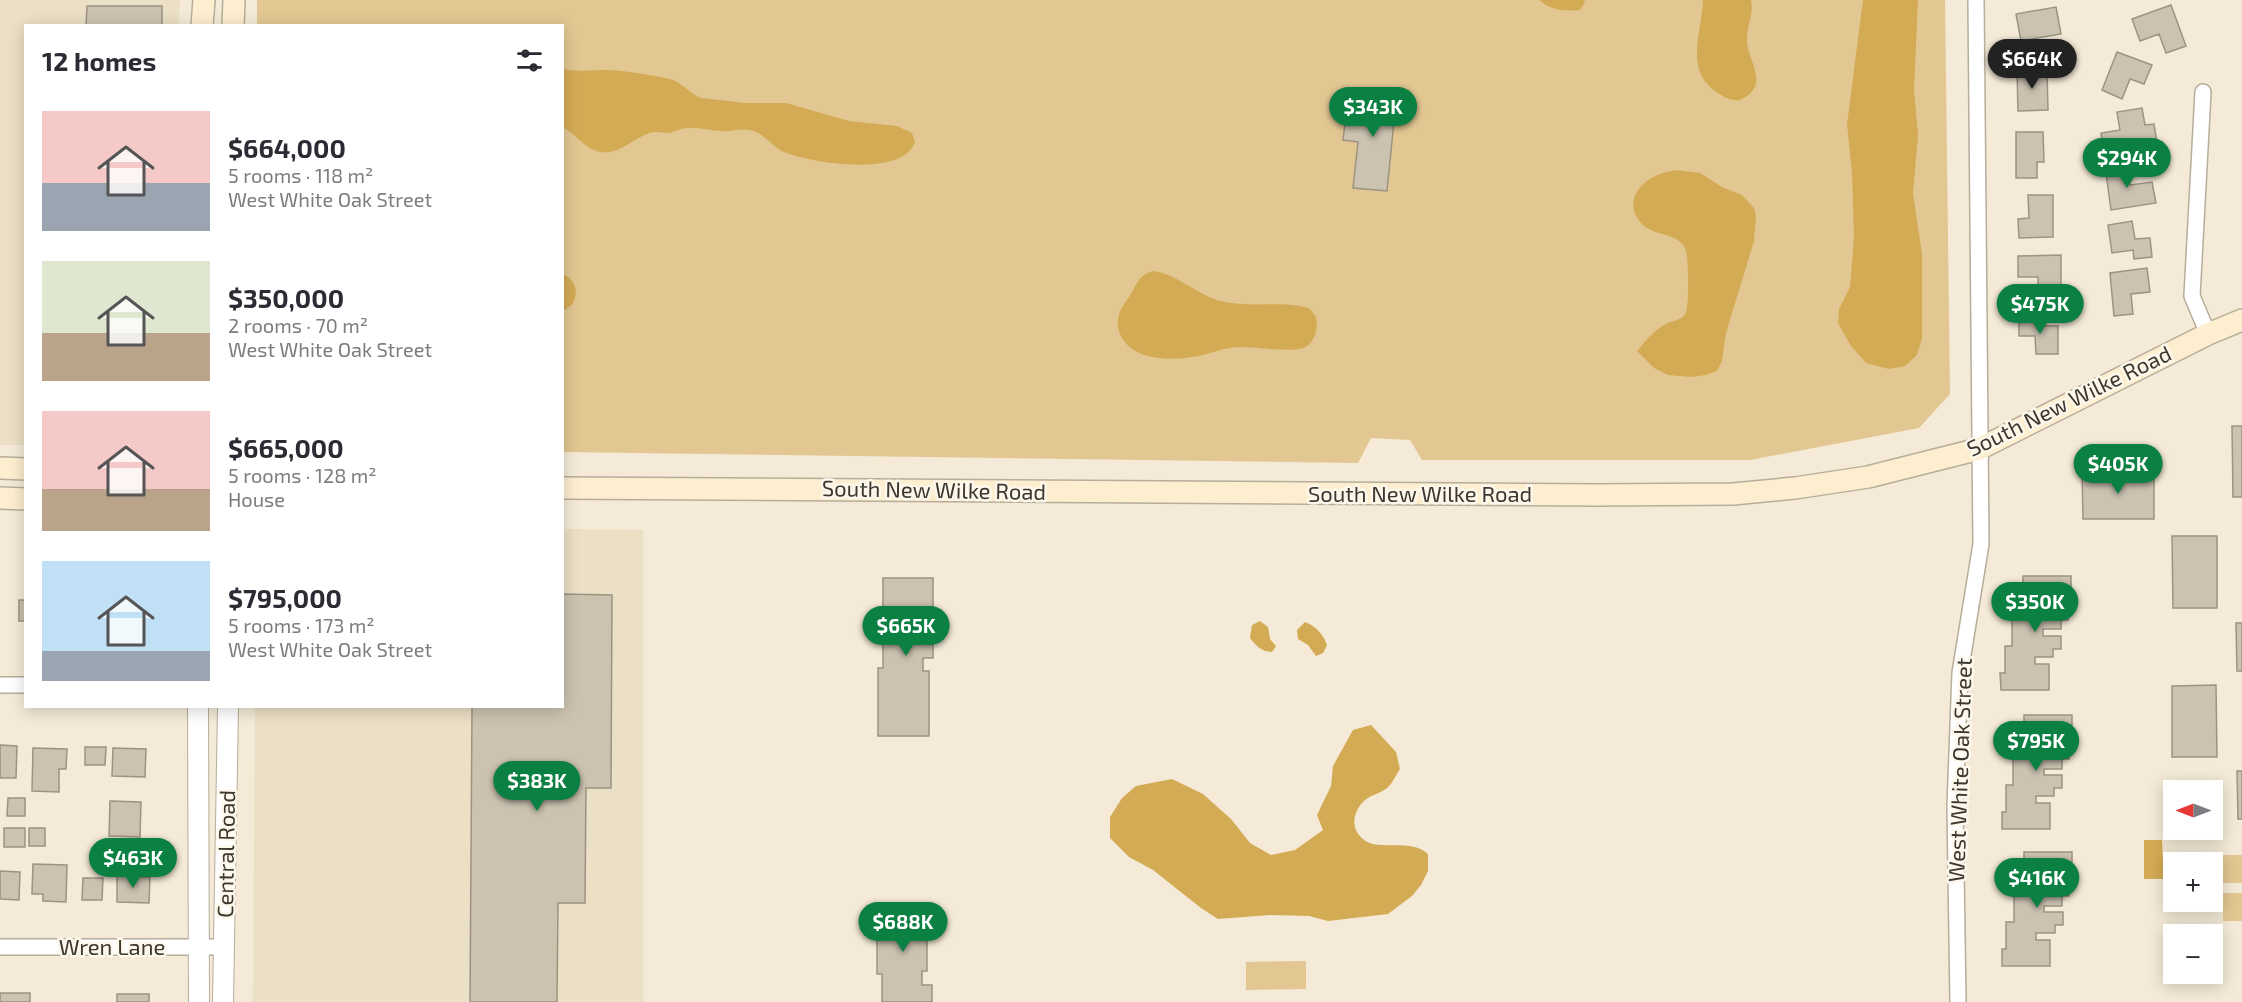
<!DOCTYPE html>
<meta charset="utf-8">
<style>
:root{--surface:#fff;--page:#f2f2f3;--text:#2b2b33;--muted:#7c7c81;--accent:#0b8043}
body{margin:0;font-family:"Exo 2",sans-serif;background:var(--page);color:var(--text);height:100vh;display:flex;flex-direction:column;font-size:22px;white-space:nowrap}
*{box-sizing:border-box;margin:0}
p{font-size:20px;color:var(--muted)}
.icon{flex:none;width:33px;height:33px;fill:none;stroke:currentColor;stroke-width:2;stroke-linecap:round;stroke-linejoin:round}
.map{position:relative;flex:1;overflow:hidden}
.details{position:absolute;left:24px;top:24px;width:540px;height:684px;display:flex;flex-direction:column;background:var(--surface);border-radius:0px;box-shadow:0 3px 15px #0003}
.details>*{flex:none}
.needle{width:39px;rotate:270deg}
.controls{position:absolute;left:2163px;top:780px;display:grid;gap:12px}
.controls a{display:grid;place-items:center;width:60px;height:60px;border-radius:0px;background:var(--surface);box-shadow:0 3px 15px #0003;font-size:30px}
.price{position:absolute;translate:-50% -51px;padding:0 14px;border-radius:21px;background:var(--accent);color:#fff;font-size:20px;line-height:39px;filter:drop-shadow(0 2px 3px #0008)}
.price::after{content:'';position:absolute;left:50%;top:36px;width:18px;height:14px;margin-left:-9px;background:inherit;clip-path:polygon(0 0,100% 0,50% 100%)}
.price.active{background:#222;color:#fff}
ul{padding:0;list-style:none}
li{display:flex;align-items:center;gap:18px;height:150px;padding:0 18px}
li span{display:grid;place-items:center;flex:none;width:168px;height:120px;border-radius:0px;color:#555}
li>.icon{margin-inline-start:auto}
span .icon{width:72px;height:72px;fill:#fffc;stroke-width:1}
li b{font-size:26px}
h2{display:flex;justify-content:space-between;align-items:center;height:72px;padding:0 18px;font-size:26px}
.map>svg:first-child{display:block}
.built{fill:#ebdfc5}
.green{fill:#e2c792}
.water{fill:#d4ab55}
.building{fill:#cbc2b0;stroke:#9c9382;stroke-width:1.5}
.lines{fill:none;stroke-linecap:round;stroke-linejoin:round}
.minor-casing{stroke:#b6ad9b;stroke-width:18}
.tertiary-casing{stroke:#b6ad9b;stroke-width:22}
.secondary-casing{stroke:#b6ad9b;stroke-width:24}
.minor{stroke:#fff;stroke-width:15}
.tertiary{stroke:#fff;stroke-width:20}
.secondary{stroke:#fdeecf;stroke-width:21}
.labels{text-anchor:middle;stroke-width:5;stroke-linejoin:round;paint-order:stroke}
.street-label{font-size:22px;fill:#3c3830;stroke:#fef8ec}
</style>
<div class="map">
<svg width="2242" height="1002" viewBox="0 0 2242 1002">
<rect width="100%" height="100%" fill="#f4ead7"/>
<!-- built -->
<path class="built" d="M0,0H180L179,25L26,26L25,445H0Z
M563,529L643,530V1002H253L255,707L562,706Z"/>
<!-- green -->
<path class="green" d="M257,0H1945L1950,394L1919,428L1750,460H1422L1410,440L1371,438L1358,463L563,452L562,26H257Z
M2223,855H2242V883H2223Z
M2223,893H2242V921H2223Z
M1306,961V989L1246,990V962Z"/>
<!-- water -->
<path class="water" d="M1539,0H1584L1585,2L1580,10C1564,11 1552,11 1539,0Z
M1703,0H1751C1754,17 1746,26 1747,42C1748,55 1758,70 1756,83C1754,92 1747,97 1740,100C1732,101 1725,98 1718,93C1683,71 1702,33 1703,0Z
M1863,0H1918L1914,90L1918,135L1913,194L1922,254V338L1917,355L1905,366L1889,369L1866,363L1851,346L1838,323L1839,309L1850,287L1854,238L1852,173L1847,124Z
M563,69C579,72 593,70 609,70C628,71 651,75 670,79C683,83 689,93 701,98L746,103H786L849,121L897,126L912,133L915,142C903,178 810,163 784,152C771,146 763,132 750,130C741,128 731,132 722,131C710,131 698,127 686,128C680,129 674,132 668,133C663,133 655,131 650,133C633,138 620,155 600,152C585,149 575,134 563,127Z
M1677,170L1700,173L1722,187L1742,195L1754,208L1756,216L1754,241L1726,333L1722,361L1717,371L1706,375L1691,377L1668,375L1654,368L1637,351C1646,340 1655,329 1668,323C1675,320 1683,320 1686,312C1689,305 1689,254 1685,248C1677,234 1662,236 1649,229C1635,221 1628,205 1638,190C1647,177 1662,172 1677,170Z
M1154,271C1179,275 1197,295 1221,301C1249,308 1277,301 1305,307L1310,309L1316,317C1318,326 1316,340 1307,346C1295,354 1259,347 1243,347C1227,347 1214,352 1199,356C1173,361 1132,362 1120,334C1115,321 1119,310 1127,300C1136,288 1137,274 1154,271Z
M562,273C575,280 579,290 573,304L563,311Z
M1260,621L1268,627L1270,639L1276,646L1272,652C1261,651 1257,647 1250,638L1252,625Z
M1305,622C1316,626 1323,634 1327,645L1323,653L1316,656L1308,645L1298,639L1297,630Z
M1371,725L1396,752L1400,769C1396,775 1392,784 1387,788C1380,794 1369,795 1363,802C1354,811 1351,826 1359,835C1373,855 1409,836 1428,854V871L1421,885L1412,896L1388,914L1328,921L1309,916L1270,915L1218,919L1201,908L1153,870L1129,857L1110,838V817L1122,798L1136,786L1172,779L1203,794L1231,819L1250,843L1271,855L1295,850L1323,830L1317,815L1331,786L1333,766L1353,730Z
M2144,840H2162L2163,859H2185V862H2174L2173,879H2144Z"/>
<!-- building -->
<path class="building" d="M2171,5L2186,46L2166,53L2159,34L2140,41L2132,19Z
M87,6H162V26H86Z
M2056,7L2061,34L2021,41L2016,14Z
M2117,52L2152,65L2144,84L2130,79L2122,99L2102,90Z
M2047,70L2048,110L2018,111L2017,71Z
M1361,88L1397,91L1387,191L1353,188L1358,142L1343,140L1346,115L1358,116Z
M2142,108L2145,125L2154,124L2158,149L2105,158L2101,133L2120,130L2117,112Z
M2016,132H2043L2044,162H2037V178H2016Z
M2126,163L2130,185L2152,182L2156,203L2111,210L2105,166Z
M2028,195H2053V237L2019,238L2018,219L2029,218Z
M2132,221L2135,239L2150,238L2152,257L2134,259L2133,250L2112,253L2108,225Z
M2061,255V298H2038V277H2018V256Z
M2147,268L2150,292L2131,294L2133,314L2114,316L2110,273Z
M2019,316H2037L2038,326H2058V354H2036L2035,336H2019Z
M2232,426H2242V497H2233Z
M2082,471H2154V519H2083Z
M2172,536H2217V608H2173Z
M2023,576H2071V593H2068V602H2050V608H2068V620H2061V629H2043V636H2061V649H2053V657H2035V664H2049V690H2001L2000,673H2005V646H2012V619H2020V591H2023Z
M883,578H933V658H923V671H929V736H878V668H883Z
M562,594L612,595L611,788H586L585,903H558L557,1002H470L472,706H562Z
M19,600H26V621H19Z
M2236,623H2242V671H2237Z
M2216,685L2217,757H2172V686Z
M2024,715H2072V732H2069V741H2051V747H2069V759H2062V769H2044V775H2062V788H2054V796H2036V803H2050V829H2002V812H2006V785H2013V758H2021V730H2024Z
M0,745L17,746L16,778H0Z
M85,747H106L105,765H85Z
M33,748L67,749L66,769H59V792L32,791Z
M113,748L146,749L145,777L112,776Z
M2237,771H2242V819H2238Z
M8,798H25V816H7Z
M110,801L141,802L140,837L109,836Z
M4,828H25V847H4Z
M29,828H45V846H29Z
M2024,852H2072V869H2070V878H2052V884H2069V896H2062V906H2044V912H2063V925H2055V933H2036V940H2050V966H2002V949H2006V922H2014V895H2022L2021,867H2024Z
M33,864L67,865L66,902L43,901V894H32Z
M0,871L20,872L19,900L0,899Z
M117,876L150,877L149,903L117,902Z
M83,878H103L102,900H82Z
M877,906H927V971H922V985H932V1002H882V974H877Z
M0,993H30V1002H0Z
M117,994H149V1002H117Z"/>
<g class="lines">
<defs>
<path id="minor" d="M2203,92L2192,296L2208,334
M0,685H26
M0,947H224
M1958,1002L1955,806L1960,673L1981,544L1976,0"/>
<path id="tertiary" d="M198,706L199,1002
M223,1002L228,706"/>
<path id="secondary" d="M202,26L204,0
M233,26L234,0
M0,468L26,469
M562,488L1597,495L1733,494L1795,488L1868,477L1979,449L2208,334L2242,320
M0,498L26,499"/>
</defs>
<!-- minor casing -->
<use href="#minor" class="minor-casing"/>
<!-- tertiary casing -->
<use href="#tertiary" class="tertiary-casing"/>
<!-- secondary casing -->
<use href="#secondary" class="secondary-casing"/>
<!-- minor -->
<use href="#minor" class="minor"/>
<!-- tertiary -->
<use href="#tertiary" class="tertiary"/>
<!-- secondary -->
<use href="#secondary" class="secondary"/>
</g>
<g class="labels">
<!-- street labels -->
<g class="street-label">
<text transform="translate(2069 401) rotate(-26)" y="8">South New Wilke Road</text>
<text transform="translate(934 490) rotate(1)" y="8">South New Wilke Road</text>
<text x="1420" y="502">South New Wilke Road</text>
<text transform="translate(1960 770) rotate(-88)" y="8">West White Oak Street</text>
<text transform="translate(226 854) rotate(-89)" y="8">Central Road</text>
<text x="112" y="955">Wren Lane</text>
</g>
</g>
</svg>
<div class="controls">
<a><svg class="needle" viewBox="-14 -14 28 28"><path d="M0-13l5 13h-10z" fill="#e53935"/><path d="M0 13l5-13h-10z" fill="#7c7c81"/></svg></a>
<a>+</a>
<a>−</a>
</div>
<b class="price active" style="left:2032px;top:90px">$664K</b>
<b class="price" style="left:1373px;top:138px">$343K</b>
<b class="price" style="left:2127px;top:189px">$294K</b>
<b class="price" style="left:2040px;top:335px">$475K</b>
<b class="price" style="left:2118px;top:495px">$405K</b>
<b class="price" style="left:2035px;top:633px">$350K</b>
<b class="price" style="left:906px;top:657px">$665K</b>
<b class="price" style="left:2036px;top:772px">$795K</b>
<b class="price" style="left:537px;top:812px">$383K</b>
<b class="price" style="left:133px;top:889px">$463K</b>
<b class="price" style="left:2037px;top:909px">$416K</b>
<b class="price" style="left:903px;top:953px">$688K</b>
<section class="details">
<h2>12 homes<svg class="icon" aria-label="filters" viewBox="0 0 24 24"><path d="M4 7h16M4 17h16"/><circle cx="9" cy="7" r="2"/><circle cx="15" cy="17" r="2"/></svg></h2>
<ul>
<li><span style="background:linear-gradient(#f6c9c9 60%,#9aa5b1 0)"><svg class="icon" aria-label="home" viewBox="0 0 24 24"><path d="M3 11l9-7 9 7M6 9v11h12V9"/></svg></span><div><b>$664,000</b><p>5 rooms · 118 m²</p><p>West White Oak Street</p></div></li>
<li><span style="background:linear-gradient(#dfe7d0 60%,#b9a48a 0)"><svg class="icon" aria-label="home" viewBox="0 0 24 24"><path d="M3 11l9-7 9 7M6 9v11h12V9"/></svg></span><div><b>$350,000</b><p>2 rooms · 70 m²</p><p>West White Oak Street</p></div></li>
<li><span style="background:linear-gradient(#f6c9c9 65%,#b9a48a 0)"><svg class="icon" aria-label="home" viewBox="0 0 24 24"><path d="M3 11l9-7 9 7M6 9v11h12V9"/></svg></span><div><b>$665,000</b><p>5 rooms · 128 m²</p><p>House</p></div></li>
<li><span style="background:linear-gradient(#bfe0f5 75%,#9aa5b1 0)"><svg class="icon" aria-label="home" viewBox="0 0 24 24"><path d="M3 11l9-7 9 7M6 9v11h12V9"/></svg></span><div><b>$795,000</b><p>5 rooms · 173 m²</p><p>West White Oak Street</p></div></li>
</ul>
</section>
</div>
